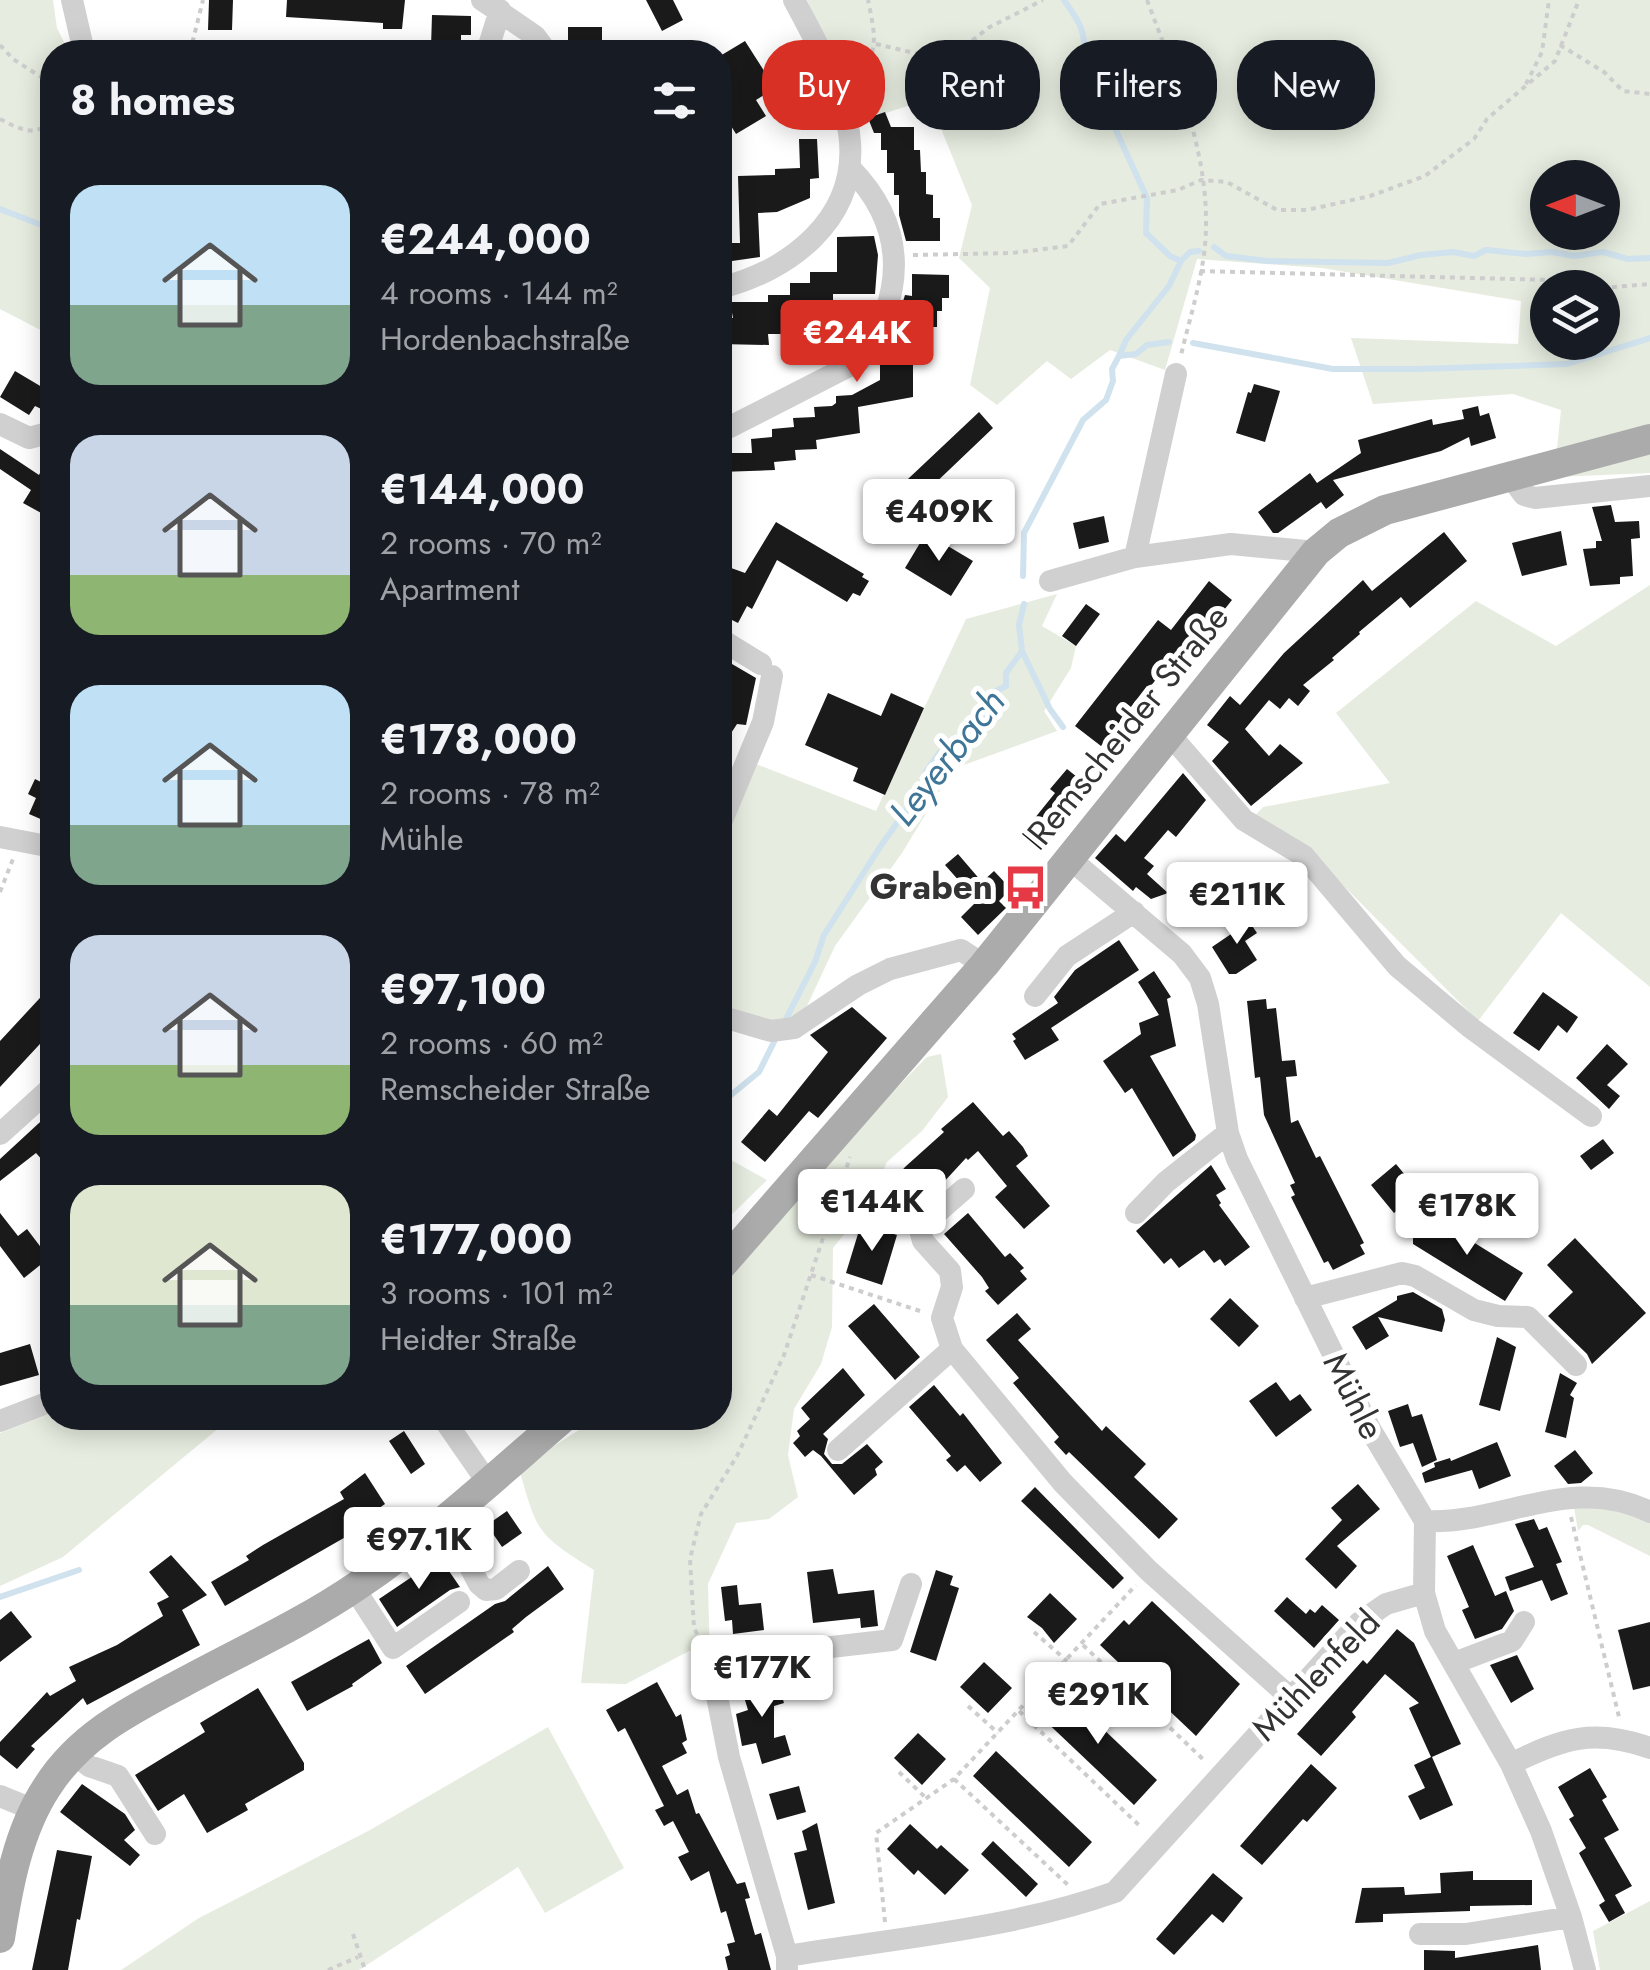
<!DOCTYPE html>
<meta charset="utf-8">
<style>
:root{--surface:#171b24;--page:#242831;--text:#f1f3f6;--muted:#9ea1a6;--accent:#d93025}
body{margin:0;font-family:Jost,sans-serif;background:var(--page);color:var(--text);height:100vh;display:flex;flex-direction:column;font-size:38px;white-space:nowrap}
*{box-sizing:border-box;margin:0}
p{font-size:32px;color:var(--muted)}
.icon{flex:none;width:55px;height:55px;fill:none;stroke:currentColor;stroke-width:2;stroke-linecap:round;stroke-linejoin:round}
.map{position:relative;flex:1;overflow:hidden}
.side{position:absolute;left:40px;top:40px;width:692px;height:1390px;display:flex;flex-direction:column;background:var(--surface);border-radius:40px;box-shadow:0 5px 25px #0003}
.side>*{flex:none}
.hud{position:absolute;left:762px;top:40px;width:738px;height:90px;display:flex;gap:20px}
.needle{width:65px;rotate:270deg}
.tools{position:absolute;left:1530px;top:160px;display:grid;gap:20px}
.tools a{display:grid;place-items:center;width:90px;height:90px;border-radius:50%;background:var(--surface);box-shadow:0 5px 25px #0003;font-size:50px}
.price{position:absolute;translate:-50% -85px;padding:0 22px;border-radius:10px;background:#fff;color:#222;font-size:32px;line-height:65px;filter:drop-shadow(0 2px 5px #0008)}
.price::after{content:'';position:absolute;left:50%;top:60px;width:30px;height:22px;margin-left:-15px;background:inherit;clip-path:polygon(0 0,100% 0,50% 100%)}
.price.on{background:var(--accent);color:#fff}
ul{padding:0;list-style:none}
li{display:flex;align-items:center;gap:30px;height:250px;padding:0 30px}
li span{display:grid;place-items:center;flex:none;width:280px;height:200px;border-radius:30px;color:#555}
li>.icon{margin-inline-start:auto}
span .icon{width:120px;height:120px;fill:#fffc;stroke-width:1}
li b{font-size:42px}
h2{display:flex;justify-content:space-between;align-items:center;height:120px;padding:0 30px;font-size:42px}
.pill{padding:0 35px;border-radius:40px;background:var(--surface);box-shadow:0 5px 25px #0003;font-size:35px;line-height:90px}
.pill.on{background:var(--accent);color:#fff}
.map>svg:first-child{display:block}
.green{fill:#e6ecdf;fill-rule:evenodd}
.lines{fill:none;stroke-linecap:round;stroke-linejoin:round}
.stream{stroke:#cfe2ee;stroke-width:6}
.building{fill:#1a1a1a}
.path{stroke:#cdcdcd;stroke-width:4;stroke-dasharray:5 5;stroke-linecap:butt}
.minor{stroke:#d0d0d0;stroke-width:22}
.major{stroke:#ababab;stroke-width:30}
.labels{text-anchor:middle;stroke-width:10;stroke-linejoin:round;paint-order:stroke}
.street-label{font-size:35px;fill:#333;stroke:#fff}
.poi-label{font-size:35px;font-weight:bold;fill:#333;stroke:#fff;text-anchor:end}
.water-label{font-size:38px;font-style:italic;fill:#3f7597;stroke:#fff}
</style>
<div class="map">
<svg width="1650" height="1970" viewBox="0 0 1650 1970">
<rect width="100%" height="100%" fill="#fff"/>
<!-- green -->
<path class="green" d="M0,0H53L57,28L69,52H52V336L0,309Z
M807,0H1650V473L1554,477L1561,410L1513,394L1373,404L1351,338L1518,344L1521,301L1322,268L1197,259L1165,370L1110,350L1071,379L1047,361L997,405L970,385L990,288L959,258L972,205L929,99L861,121ZM1548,178H1602V232H1548ZM1548,288H1602V342H1548Z
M1650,585V987L1561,913L1478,1021L1314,856L1252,819L1263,807L1390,783L1336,713L1476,601L1556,646Z
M1057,594L1042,626L1076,646L1071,668L1044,711L1057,731L953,769L902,853L835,946L800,1021L776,1023L720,1004V853L756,764L876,811L966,619Z
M941,1054L948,1097L922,1131L887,1162L868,1205L833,1248L832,1327L821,1364L794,1409L788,1455L798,1497L769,1519L736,1523L708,1584L710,1661L693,1649L626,1684L581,1683L594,1570C537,1534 537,1533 519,1468L598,1418H720V1290L853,1132L927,1057Z
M720,1154L767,1180L720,1226Z
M52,1413V1418H231L63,1557L0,1586V1433Z
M1574,1507H1610L1650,1521V1556L1588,1525H1583L1578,1531Z
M548,1727L624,1868L545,1913L518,1867L359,1970H121L199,1918L370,1830Z
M1650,1901V1970H1600L1593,1931Z"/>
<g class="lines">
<!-- stream -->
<path class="stream" d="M1064,0C1070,9 1077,18 1081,28C1090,56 1082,84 1108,102L1113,124L1147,198L1146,233L1170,256L1181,261
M0,209L52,229
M1214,247L1226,256L1268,261L1388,263L1421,255L1453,252L1474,256L1486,250L1526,254L1552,252L1574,256L1603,252L1628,259L1650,258
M1193,343L1333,369H1419L1567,364L1650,338
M1119,356L1126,340L1169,286L1181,261L1190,252L1199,251
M1023,576L1024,533L1083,420L1106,400L1113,381L1112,369L1119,356L1136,354L1147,345L1169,342
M1022,651L1050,709L1063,727
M784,1023L815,962L824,935L880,847L919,792L925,773L940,752L957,738L978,730L994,692L1006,686V673L1022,651L1019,625L1024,604
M720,1104L759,1072L776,1038
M0,1597L79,1570"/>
</g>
<!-- building -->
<path class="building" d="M209,0H233L232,30H208Z
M287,0H405L402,29H383V23L286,17Z
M646,0H673L683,20L662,31Z
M432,15L471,16V35H461V44H451V48L431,47Z
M568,27H602V51L568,50Z
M745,41L775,88L756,100L766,116L736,134L720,108V56Z
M885,112L891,127H914V150H920L921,172H926V194L933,195V218H940V241H906L899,215V195H894V173H887V150H881V133H874L868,118Z
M799,139H817L819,178L810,179V198L777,212L758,213L760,257L732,261L731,243H740L738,176L775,175V169L800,168Z
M874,236L878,255L875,294H833V305H813L812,321H790V334H768L769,345L720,344V317L733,318L730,302H768V295H790V283H810V272H837V237Z
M912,274L949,275V298H942V311H937V327H931V341H924V363H913V397L858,407L860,433L816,440L817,449L795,450L796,460L774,462L775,470L720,472V453H752L751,439L772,437V429L794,427L793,418L815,417L814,407L832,406L836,403V396L852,395L880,380V363H887V345L889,341H897V321L905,295L912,296Z
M15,371L52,393V414L35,406L29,415L0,397Z
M1254,384L1280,391L1265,442L1236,433L1248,392L1251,393Z
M1478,406L1480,416L1489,413L1496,438L1471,446L1469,437L1441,451L1333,480L1344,495L1326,509L1321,502L1278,533H1273L1258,512L1310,473L1317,483L1361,453L1358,440L1432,419L1433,425L1464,419L1462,410Z
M979,412L993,428L906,511L891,495Z
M0,449L39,475L41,471L52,477V497L43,514L23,503L31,490L0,469Z
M1611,505L1615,522L1639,521L1640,538L1631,539L1633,576L1620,577V584L1590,586L1583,549L1596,548V541H1602L1592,507Z
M1104,516L1109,542L1079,549L1073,523Z
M776,522L864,574L862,577L869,581L860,596L853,593L847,602L777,560L752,609L747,606L738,623L720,614V564L745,573Z
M1561,531L1567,565L1522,576L1512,543Z
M1444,532L1467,561L1410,608L1401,597L1359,632L1360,634L1332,658L1334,660L1303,685L1310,691L1298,706L1289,698L1280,709L1269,700L1245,729L1269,756L1280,744L1303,763L1251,806L1212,761L1229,742L1207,725L1230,696L1240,705L1284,653L1363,580L1372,591Z
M926,533L973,561L951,596L905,568Z
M1209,581L1232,600L1216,620L1220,623L1198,651L1186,642L1150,687L1147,686L1101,746L1075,726L1158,620L1171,630Z
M1086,604L1100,614L1076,646L1062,636Z
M720,657L756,678L746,725L737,724L720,750Z
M828,693L881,716L891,693L924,708L885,795L853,781L858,768L805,745Z
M52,763V824L29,814L36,798L28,794L35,779L43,783Z
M1067,769L1087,785L1055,825L1059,828L1041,850L1022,834L1055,793L1050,789Z
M1183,773L1206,800L1176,837L1168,830L1144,858L1154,866L1147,874L1168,893L1151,899L1136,887L1133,891L1095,858L1116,834L1125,842Z
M958,854L982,882L994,871L1011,889L999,901L1006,908L978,935L961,917L977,901L945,865Z
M1244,914L1257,933L1245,941L1257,960L1236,974H1229L1212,947L1234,932L1228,924Z
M1119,940L1139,970L1051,1028L1059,1040L1025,1060L1013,1041L1016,1039L1012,1034L1058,1003L1054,997L1075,970Z
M1154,971L1171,997L1167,999L1176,1046L1150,1056L1196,1135L1195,1140L1173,1157L1132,1088L1125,1093L1103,1061L1141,1034L1139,1023L1159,1015L1138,982Z
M52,985V1031L0,1087V1041Z
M1543,992L1578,1017L1567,1033L1558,1025L1539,1051L1513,1033Z
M1266,999L1267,1009L1276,1008L1282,1061L1295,1060L1297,1076L1286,1077L1291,1123L1298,1120L1316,1158L1320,1156L1364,1243L1360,1245L1365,1254L1333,1270L1328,1261L1324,1263L1291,1197L1295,1195L1290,1185L1295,1183L1264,1115L1260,1077L1255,1078L1247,1001Z
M852,1007L887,1038L818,1118L809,1111L765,1162L741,1142L769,1109L777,1116L828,1052L810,1035Z
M1607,1044L1628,1064L1607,1085L1620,1096L1609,1109L1576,1078Z
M973,1102L1003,1136L1009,1131L1023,1147L1028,1156L1016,1166L1050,1206L1024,1229L995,1197L1007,1186L978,1151L968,1160L966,1158L930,1197L906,1217L884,1191L905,1167L944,1132L941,1129Z
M52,1111V1171L36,1153L0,1181V1159Z
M1603,1139L1614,1153L1591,1170L1580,1156Z
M1396,1164L1420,1193L1394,1213L1371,1185Z
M1211,1165L1226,1189L1216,1195L1221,1203L1219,1205L1250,1247L1225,1266L1220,1259L1214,1263L1204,1250L1179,1268L1171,1258L1164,1264L1136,1231Z
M0,1213L18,1236L27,1229L49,1258L24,1278L0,1246Z
M968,1213L1005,1257L1010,1253L1024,1268L1020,1271L1027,1279L998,1305L985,1291L989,1288L982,1277L944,1234Z
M1428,1214L1523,1273L1505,1301L1413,1244V1237Z
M861,1224L897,1235L882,1285L846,1273Z
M1575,1238L1646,1313L1592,1364L1587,1354L1548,1316L1573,1292L1547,1265Z
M1413,1292L1442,1309L1445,1320L1442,1332L1378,1317L1389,1336L1366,1350L1352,1327L1397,1300V1296Z
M1230,1298L1259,1326L1239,1347L1210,1319Z
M874,1304L920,1357L895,1380L848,1326Z
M1017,1313L1031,1329L1018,1340L1102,1431L1106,1426L1146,1464L1134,1477L1178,1519L1159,1539L1069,1452L1066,1455L1054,1442L1059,1437L1013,1383L1019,1378L986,1340Z
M1497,1337L1516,1347L1500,1411L1479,1405Z
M30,1344L39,1375L0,1386V1353Z
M843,1368L865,1395L823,1434L828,1439L824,1454L832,1464H842L867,1444L883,1462L875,1469L877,1475L854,1495L821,1456L813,1450L805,1457L793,1443L800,1436L797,1431L810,1419L801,1408Z
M1560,1373L1577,1383L1570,1395L1574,1398L1566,1438L1545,1432Z
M1276,1382L1290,1401L1300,1394L1312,1410L1276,1437L1249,1401Z
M934,1385L960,1416L963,1413L1002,1463L980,1482L965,1465L957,1472L946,1460L951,1456L909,1407Z
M1408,1404L1412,1417L1422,1414L1437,1460L1422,1467L1413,1443L1400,1447L1388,1411Z
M404,1431L425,1464L411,1474L389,1441Z
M1497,1442L1511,1476L1479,1489L1472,1470L1425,1483L1422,1473L1435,1467L1434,1463L1450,1458L1451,1461Z
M1575,1450L1593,1473L1581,1483L1568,1484L1554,1466Z
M365,1473L385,1504L359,1522L363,1527L225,1606L211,1582L249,1560L246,1556L263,1545L344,1499L340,1492Z
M1358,1484L1380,1509L1337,1546L1357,1566L1336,1589L1305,1559L1342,1520L1331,1508Z
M1035,1487L1124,1578L1113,1589L1021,1501Z
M507,1511L522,1533L502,1547L487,1525Z
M1534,1519L1539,1530L1547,1527L1562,1562L1556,1564L1568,1594L1551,1601L1542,1580L1510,1591L1505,1577L1534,1567L1515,1524Z
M1473,1545L1495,1596L1506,1591L1514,1611L1502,1629L1475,1639L1462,1610L1469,1607L1447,1556Z
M171,1555L207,1595L182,1610L200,1645L87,1705L83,1698L31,1746L35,1749L17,1769L0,1755V1742L47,1692L50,1696L76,1681L69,1667L117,1645L163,1616L157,1603L169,1597L149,1572Z
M440,1558L460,1587L450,1590L397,1627L379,1599Z
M548,1566L564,1589L526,1617L512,1629L514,1632L425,1694L406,1666L495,1604L505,1601Z
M833,1569L838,1594L874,1590L878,1626L861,1628L860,1618L813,1623L807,1572Z
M936,1570L953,1576L950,1585L959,1588L936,1661L910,1652Z
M737,1585L739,1605L761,1603L764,1630L733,1634L732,1620L725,1621L721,1587Z
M1050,1593L1077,1619L1054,1643L1042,1628L1027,1617Z
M1287,1597L1306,1614L1310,1609L1315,1613L1322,1605L1339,1620L1314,1648L1274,1611Z
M1152,1601L1240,1684L1196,1736L1100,1645L1124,1620L1129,1625Z
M11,1611L32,1637L0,1662V1620Z
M1650,1622V1686L1633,1690L1618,1630Z
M1397,1629L1414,1643L1461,1744L1432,1757L1453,1805L1420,1820L1408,1796L1425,1788L1414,1765L1431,1757L1409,1708L1419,1703L1385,1674L1352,1712L1356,1717L1321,1756L1297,1734L1363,1660L1367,1664Z
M369,1639L382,1663L352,1684L353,1686L307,1711L291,1682Z
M1517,1655L1534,1689L1511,1703L1490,1665Z
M984,1662L1012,1688L988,1713L960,1687Z
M776,1677L784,1703L774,1706V1738L785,1735L791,1755L762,1764L756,1743L742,1746L736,1714L748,1710L741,1687Z
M657,1682L676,1717L681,1714L687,1740L682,1743L687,1753L662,1766L677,1795L688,1789L696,1814L699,1813L737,1884L745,1882L750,1898L745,1899L755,1935L761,1933L771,1970H728L725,1957L730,1955L727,1944L735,1942L726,1911L721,1913L709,1871L691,1881L678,1857L689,1852L673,1821L664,1826L655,1810L664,1806L625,1728L618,1732L606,1710Z
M258,1688L304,1763V1770L245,1804L248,1810L207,1833L184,1794L158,1811L135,1775L205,1732L200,1723Z
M1061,1689L1157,1780L1134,1805L1038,1714Z
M918,1733L946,1759L922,1785L894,1758Z
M996,1751L1092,1842L1069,1867L973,1776Z
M1311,1764L1337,1788L1307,1822L1303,1819L1262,1865L1240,1846Z
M1590,1768L1607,1797L1602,1800L1619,1830L1604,1838L1632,1886L1615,1895L1625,1913L1609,1922L1599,1905L1605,1901L1579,1853L1586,1848L1569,1819L1574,1816L1558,1787Z
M82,1784L125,1814L135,1830L124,1840L140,1855L130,1866L60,1812Z
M799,1786L806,1812L777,1820L769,1794Z
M817,1823L835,1903L808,1910L794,1853L807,1850L802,1831Z
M910,1824L937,1849L941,1845L969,1870L945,1895L918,1870L914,1875L887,1849Z
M993,1841L1038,1884L1026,1897L981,1854Z
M57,1850L92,1856L80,1920L77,1919L68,1970H32Z
M1473,1871V1880H1532V1905L1470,1906V1911L1383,1914V1922L1355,1923L1362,1888L1404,1887L1405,1895L1441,1893L1440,1873Z
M1213,1873L1243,1898L1223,1923L1212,1914L1174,1955L1156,1939Z
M1538,1945L1541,1970H1424V1950L1455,1951V1958Z"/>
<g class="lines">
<!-- path -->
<path class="path" d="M1147,0C1174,73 1207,145 1206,225C1206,268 1191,313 1181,355
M876,44L923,55L968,44L988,28L1043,0
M0,45L13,59L52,84
M1560,45L1604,72L1623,91L1650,94
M190,52L203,0
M854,76C882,56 874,30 868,0
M1526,84L1542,52L1549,0
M52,93L46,126L52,146
M0,119C16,127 30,136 46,126
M45,210L52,214
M913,255L1012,253L1068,246L1100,204L1178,190L1201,180L1227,182L1277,210H1307L1370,196L1425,176L1474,139L1487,119L1555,61L1579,0
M1200,271L1550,280L1598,288
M1602,288L1650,284
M0,892L13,859
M811,1275L920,1311
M1571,1517L1619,1717
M1034,1632L1067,1661
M702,1643L694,1628L690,1559L701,1514L737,1456L784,1355L850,1157
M1083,1645L1206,1762
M968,1706L998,1733
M1019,1711L1142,1828
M899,1772L927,1799
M954,1779L1068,1885
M885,1922L876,1833L954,1779L1136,1585
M353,1934L365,1970
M328,1970L358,1957"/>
<!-- minor -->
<path class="minor" d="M72,0L84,52
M482,0L535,36L547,52
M487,52L500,10
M720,288C789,271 856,220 850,142C847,97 815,39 794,0
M1176,374L1135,557L1231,544L1316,552
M0,424L29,438L52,432
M720,432L859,361C906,295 908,227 850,168
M1510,476L1524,495L1535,498L1650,486
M1050,581L1135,557
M720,639L761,664
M1170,735L1244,820L1304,856L1397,966L1471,1028L1591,1116
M720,825L763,722L772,676
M0,837L52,847
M1069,858L1182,954L1200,978L1208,1004L1228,1133L1237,1159L1370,1429L1425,1521L1424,1593L1435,1631L1511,1764L1541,1831L1571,1917L1585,1970
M1035,996L1067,956L1134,912
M720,1016L771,1031L794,1028L858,985L890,969L961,950L984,965
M0,1134L52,1087
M964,1189L923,1225L921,1234L923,1241L950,1271L952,1287L942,1318L952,1349L1063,1483L1149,1571L1290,1697
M1136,1213L1166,1182L1228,1133
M1305,1298L1402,1273L1415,1276L1474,1310L1498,1316L1528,1317L1576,1365
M443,1418L488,1483
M0,1421L52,1401
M838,1450L952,1349
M445,1519L479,1584L486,1590L496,1589L519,1571
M1425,1521C1502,1525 1572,1473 1650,1512
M354,1588L393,1648L459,1602
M1454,1663L1512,1641L1524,1622
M73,1753L89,1766L118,1776L155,1834
M1511,1764C1562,1738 1594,1728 1650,1748
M0,1796L34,1810
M1420,1934H1466L1571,1917
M787,1956C896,1938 1011,1929 1115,1892L1360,1622L1386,1604L1424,1593
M787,1970V1956L729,1757L710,1661L892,1640L911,1584"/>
<!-- major -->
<path class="major" d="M720,1267L984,965L1316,552L1339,533L1385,510L1650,439
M0,1938C8,1887 18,1831 47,1787C80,1735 131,1710 184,1682C241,1651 303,1623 357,1586C430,1537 496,1476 563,1418"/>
</g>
<!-- icons -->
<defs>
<symbol id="bus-bare" viewBox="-9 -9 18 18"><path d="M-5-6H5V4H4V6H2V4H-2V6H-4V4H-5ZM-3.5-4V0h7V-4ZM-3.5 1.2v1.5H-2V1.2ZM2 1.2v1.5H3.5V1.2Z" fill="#e63946" stroke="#fff" stroke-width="2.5" paint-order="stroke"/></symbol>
</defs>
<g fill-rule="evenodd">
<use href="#bus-bare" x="994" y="856" width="63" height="63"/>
</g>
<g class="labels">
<!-- street labels -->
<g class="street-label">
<text transform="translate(1128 725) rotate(-51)" y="12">Remscheider Straße</text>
<text transform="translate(1354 1396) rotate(63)" y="12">Mühle</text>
<text transform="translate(1316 1675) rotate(-46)" y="12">Mühlenfeld</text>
</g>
<!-- poi labels -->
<g class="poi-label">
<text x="993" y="899">Graben</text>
</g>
<!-- water labels -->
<g class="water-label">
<text transform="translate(947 757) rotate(-52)" y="13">Leyerbach</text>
</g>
</g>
</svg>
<div class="tools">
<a><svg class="needle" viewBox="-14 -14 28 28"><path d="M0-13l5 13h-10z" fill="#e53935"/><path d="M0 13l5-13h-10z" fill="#9ea1a6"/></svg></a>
<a><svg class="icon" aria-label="layers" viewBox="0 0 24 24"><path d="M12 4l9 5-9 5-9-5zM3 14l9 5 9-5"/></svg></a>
</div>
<b class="price on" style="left:857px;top:385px">€244K</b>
<b class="price" style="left:939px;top:564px">€409K</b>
<b class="price" style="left:1237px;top:947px">€211K</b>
<b class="price" style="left:872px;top:1254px">€144K</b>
<b class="price" style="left:1467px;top:1258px">€178K</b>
<b class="price" style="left:419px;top:1592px">€97.1K</b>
<b class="price" style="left:762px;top:1720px">€177K</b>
<b class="price" style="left:1098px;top:1747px">€291K</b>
<div class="hud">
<a class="pill on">Buy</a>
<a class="pill">Rent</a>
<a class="pill">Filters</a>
<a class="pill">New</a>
</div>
<section class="side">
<h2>8 homes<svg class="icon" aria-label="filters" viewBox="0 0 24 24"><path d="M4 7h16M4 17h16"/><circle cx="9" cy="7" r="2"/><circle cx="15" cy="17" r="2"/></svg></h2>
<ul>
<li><span style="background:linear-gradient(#bfe0f5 60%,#7fa58c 0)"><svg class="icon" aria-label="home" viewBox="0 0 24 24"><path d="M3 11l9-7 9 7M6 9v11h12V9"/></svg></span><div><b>€244,000</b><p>4 rooms · 144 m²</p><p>Hordenbachstraße</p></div></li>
<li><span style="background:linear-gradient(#c9d6e8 70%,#8fb573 0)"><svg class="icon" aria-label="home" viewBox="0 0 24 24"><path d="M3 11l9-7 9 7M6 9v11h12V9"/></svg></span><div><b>€144,000</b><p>2 rooms · 70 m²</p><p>Apartment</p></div></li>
<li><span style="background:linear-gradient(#bfe0f5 70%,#7fa58c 0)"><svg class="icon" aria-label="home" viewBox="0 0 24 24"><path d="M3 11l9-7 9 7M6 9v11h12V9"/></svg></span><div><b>€178,000</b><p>2 rooms · 78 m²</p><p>Mühle</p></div></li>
<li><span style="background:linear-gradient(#c9d6e8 65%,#8fb573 0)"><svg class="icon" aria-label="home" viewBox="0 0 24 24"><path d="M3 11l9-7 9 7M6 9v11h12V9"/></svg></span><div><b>€97,100</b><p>2 rooms · 60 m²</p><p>Remscheider Straße</p></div></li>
<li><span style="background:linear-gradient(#dfe7d0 60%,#7fa58c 0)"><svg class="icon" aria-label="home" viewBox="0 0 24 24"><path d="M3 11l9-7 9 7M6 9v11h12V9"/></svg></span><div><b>€177,000</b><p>3 rooms · 101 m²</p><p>Heidter Straße</p></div></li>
</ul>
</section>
</div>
